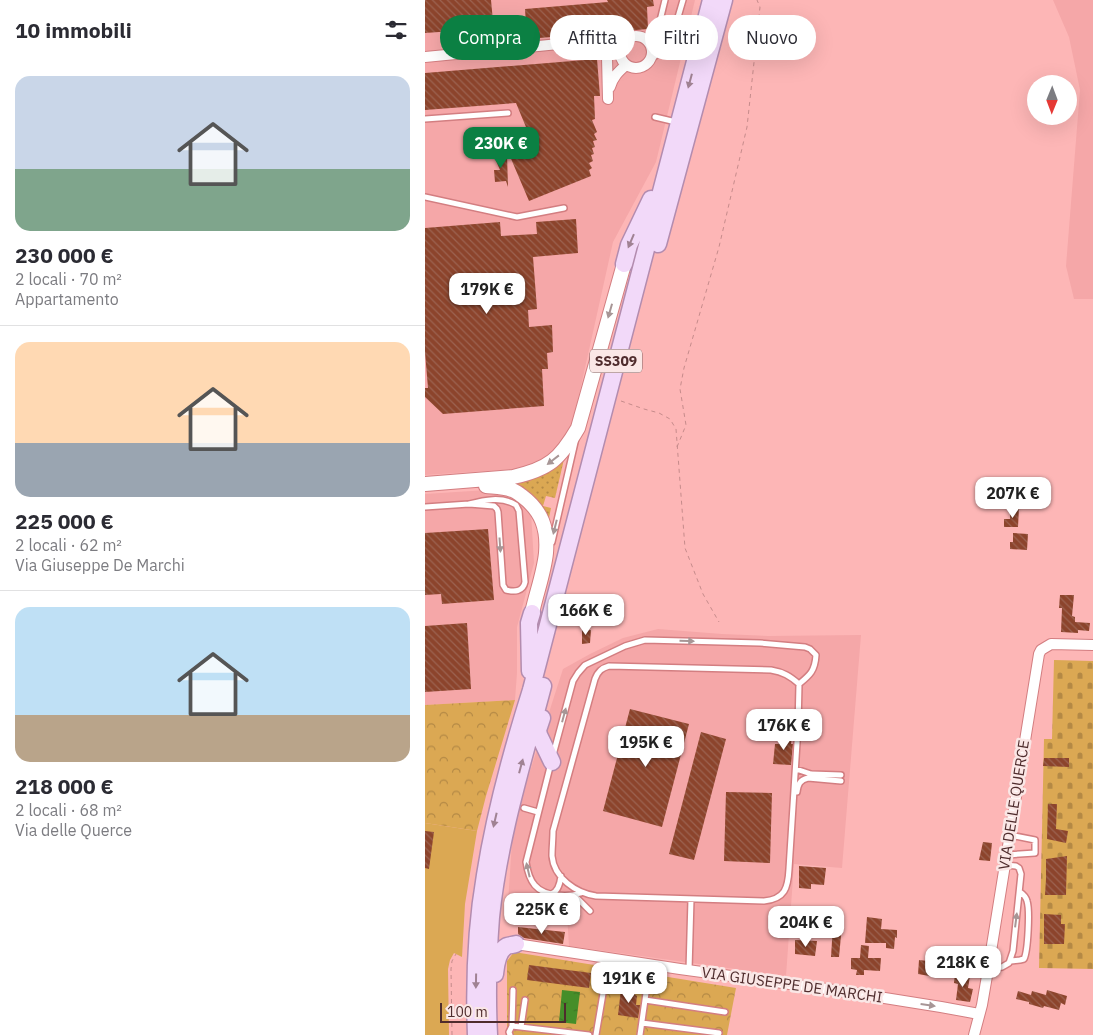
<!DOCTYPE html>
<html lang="it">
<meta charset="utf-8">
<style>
:root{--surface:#fff;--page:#f7f7f7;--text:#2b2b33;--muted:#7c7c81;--line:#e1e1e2;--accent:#0b8043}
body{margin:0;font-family:"IBM Plex Sans",sans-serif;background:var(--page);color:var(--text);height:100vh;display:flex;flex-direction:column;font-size:19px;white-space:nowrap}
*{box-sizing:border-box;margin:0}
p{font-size:16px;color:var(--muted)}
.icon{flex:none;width:28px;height:28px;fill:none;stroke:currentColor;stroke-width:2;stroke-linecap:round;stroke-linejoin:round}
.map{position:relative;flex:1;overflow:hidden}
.sheet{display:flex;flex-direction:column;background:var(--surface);width:425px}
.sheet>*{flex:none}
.guide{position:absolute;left:15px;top:15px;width:475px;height:45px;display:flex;gap:10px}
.needle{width:32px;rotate:181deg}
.controls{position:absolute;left:602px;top:75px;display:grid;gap:10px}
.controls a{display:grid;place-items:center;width:50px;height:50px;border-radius:50%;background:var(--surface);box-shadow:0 5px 20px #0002;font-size:25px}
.scale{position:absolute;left:15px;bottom:12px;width:126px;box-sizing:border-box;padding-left:5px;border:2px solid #4f2c2d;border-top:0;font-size:14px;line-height:18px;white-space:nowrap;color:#4f2c2d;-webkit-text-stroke:4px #fae7e6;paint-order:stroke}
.price{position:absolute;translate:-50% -42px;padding:0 11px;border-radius:10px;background:#fff;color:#222;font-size:16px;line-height:32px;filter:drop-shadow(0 1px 2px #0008)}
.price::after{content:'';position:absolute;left:50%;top:30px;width:15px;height:11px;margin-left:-8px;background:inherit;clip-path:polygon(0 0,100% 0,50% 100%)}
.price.selected{background:var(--accent);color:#fff}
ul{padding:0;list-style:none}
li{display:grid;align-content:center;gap:10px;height:265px;padding:0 15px}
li+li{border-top:1px solid var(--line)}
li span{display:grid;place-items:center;height:155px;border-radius:15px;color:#555}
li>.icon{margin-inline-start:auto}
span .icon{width:90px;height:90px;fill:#fffc;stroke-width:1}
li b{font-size:21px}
h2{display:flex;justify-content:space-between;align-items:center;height:60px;padding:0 15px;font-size:21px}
.tag{padding:0 18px;border-radius:22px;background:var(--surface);box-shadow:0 5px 20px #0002;font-size:18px;line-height:45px}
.tag.selected{background:var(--accent);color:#fff}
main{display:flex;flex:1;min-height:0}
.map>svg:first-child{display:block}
.built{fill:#f5a7a8}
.grass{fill:url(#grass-dots)}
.forest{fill:url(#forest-crowns)}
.cemetery{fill:url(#cemetery-stones)}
.pitch{fill:#dba853}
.water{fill:url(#water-ripples)}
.building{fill:url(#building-back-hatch);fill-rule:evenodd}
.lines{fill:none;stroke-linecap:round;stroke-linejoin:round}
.lane-casing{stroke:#d37e81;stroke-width:8}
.street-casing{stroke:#d37e81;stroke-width:12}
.secondary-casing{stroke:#d37e81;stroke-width:16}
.primary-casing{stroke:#b38caf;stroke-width:19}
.path{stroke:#c68b8b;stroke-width:1;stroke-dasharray:4 4;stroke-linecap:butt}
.lane{stroke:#fff;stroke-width:5}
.street{stroke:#fff;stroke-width:10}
.secondary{stroke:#fff;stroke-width:14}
.primary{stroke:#f2d9f9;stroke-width:16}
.oneway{fill:#a08293}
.oneway2{fill:#a79696}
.labels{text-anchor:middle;stroke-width:5;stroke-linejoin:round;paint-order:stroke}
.shield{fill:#fae7e6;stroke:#826464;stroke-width:1}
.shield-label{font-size:14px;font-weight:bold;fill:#4f2c2d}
.street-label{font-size:15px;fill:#4f2c2d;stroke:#fae7e6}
</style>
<main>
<section class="sheet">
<h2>10 immobili<svg class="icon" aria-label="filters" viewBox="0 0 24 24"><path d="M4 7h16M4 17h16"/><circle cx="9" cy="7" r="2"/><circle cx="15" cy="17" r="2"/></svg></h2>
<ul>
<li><span style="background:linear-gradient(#c9d6e8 60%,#7fa58c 0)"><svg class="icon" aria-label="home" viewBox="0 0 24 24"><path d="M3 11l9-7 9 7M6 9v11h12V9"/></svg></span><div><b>230 000 €</b><p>2 locali · 70 m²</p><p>Appartamento</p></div></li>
<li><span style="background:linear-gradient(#ffd9b3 65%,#9aa5b1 0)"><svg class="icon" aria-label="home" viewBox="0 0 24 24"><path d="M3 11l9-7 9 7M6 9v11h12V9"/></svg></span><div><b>225 000 €</b><p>2 locali · 62 m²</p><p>Via Giuseppe De Marchi</p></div></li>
<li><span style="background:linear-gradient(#bfe0f5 70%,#b9a48a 0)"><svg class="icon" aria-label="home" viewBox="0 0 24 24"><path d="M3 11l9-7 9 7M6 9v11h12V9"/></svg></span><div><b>218 000 €</b><p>2 locali · 68 m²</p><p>Via delle Querce</p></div></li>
</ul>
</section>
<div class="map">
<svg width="668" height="1035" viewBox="0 0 668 1035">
<defs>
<pattern id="grass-dots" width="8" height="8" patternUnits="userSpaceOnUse" patternTransform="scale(1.25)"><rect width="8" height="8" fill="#dba853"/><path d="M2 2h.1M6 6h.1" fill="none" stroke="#b48945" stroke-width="1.8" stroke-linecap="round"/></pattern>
<pattern id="forest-crowns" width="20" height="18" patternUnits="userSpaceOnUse" patternTransform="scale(1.25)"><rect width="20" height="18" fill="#dba853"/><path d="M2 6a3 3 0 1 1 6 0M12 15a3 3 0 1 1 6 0" fill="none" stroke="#b48945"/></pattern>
<pattern id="cemetery-stones" width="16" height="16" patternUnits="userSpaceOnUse" patternTransform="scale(1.25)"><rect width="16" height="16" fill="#dba853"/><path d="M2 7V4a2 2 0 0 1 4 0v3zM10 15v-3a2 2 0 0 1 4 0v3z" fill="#b48945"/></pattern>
<pattern id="water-ripples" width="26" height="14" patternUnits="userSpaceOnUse" patternTransform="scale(1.25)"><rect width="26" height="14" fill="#458e29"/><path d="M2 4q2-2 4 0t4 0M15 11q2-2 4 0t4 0" fill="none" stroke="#3c7424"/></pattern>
<pattern id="building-back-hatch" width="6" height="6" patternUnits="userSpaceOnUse" patternTransform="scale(1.25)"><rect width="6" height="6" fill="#8c442c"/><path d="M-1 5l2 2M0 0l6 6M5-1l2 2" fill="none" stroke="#9c6351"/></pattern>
</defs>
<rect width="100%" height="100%" fill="#fdb6b6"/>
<!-- built -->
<path class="built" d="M0,0H270L231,162L188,242L146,431L126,456L102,470L91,469L0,475Z
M628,0H668V299H649L641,266L655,90L644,37Z
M62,490L88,495L106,512L109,563L92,627V673L90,700L0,705V494Z
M233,629L297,634L343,636L436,635L417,868L369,864L361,976L144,946L142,915L83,903L87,841L98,793L138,669L165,654L198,638Z"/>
<!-- grass -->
<path class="grass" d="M140,455L130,498L121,496L118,506L126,508L123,523L78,482Z"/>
<!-- forest -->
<path class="forest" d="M90,700L61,796L52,831L0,823V705Z
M89,952L311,988L302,1035H82V961Z"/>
<!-- cemetery -->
<path class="cemetery" d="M629,660L668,661V969L614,968L619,739H627Z"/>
<!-- pitch -->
<path class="pitch" d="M0,823L52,831L40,904L37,957L29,953L25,960L23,969L24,1035H0Z"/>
<!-- water -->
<path class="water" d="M137,990L155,992L151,1024L134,1022Z"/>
<!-- building -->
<path class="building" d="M0,0H66L69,32L28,36V31L0,33Z
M182,0H228L229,6L222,7L223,29L102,39L100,9L183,2Z
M172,59L175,96H169L170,119L167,120L172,132L169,134L172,140L168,141L170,147L167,148L169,154L166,155L168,161L164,163L167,168L164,170L166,176L104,201L84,154L108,144L91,103L0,110V73Z
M74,153L76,157L82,155L83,187L81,181L70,182L69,170H75L69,156Z
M151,219L153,253L108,257L112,309L103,310L104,327L127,325L128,352L122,353L123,369H117L119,406L18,414L0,397V388H3L0,352V228L75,222L76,236L112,234L111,222Z
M585,508H594L593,527H579V519H585Z
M63,529L69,600L17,604L16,594L0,595V533Z
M588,533L603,534L602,550L585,549V542H588Z
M635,595H649L647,616L650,617V622L665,623L664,631L653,630V633L636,632L637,608H634Z
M42,623L46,689L0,692V626Z
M157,629L166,630L165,643L157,644Z
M205,709L264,724L237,827L178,811ZM215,734L243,742L239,756L211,749Z
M276,732L301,739L269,860L244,854Z
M356,734L367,735L366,744H368L366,765L348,764L350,744H355Z
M619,758H644V767L618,766Z
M301,792L347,793L345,863L299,861Z
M623,804H632L631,829L643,831L641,843L622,839Z
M0,831L9,832L4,869L0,868Z
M558,842L567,843L565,861L554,860Z
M642,856L641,895H620L621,879V859Z
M374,866L401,868L399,885L386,884V889L374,888Z
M619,914L636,915V924H640L639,944H619Z
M442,917L457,919L456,929L472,930V938L470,937L469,949L461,948V943H440Z
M408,925H417L414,957H406Z
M93,927L140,932L138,944L99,938L93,934Z
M370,940L392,941L390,956L370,954Z
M436,945L444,946L443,958H456L455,971L439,970V975H431L432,970L426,969V958H435Z
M494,960L512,962L510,977L493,974Z
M104,965L166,973L164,988L102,980Z
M530,973L545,976L543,988L548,989L545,1002L531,1000L533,984L529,983Z
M196,989L210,991V995L212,996L211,1005H215L213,1018L193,1015Z
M622,990L642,996L640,1005L636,1003L634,1010L619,1006L618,1008L604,1004V1002L591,999L593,991L606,995L607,991L621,995Z"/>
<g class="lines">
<defs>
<path id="lane" d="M220,38L228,35L232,33L240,0
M226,59L238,51L246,41L258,0
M230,117L251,122
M0,119L83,113
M0,197L92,217L139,208
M0,507L44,504L69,506L72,509L73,512L78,585L81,590C89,592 98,592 100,582L94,511L91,505C77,496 59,500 44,504
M127,542L151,438
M184,666L346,670C358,672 365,676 374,684L373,727L364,869C363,888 360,899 339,901L171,896C151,893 129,878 127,856C127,848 128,839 128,831L170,679C173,671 177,668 184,666Z
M128,755L148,681L153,673L160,665L200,646L220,640L335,643L380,647L385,649L391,655C390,671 385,675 374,684
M126,763L101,862C104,882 111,893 132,895C141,896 147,896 156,893
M371,769L386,774L416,775
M372,792C373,784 375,780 383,778L416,781
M99,808L113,812
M582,855L610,853V840L585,835
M126,894C133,892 135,884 136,876
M149,895L165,911
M586,961L595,960L599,959C603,951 605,910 602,901C601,897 598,894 595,892
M264,970L266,899
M563,970L577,967L584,963L588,951L596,874L594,868L591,866L580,865
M220,1000L300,1012
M217,1023L294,1033
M87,1026L164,1035
M96,1027L100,1000
M85,1035L84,1032L87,1026L88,990
M171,1035L184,958
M215,1035L223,979"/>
<path id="street" d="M195 52a16 16 0 1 1 32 0a16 16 0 1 1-32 0Z
M177,44L182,57L183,99
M0,57L205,37
M185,87C188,77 193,72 201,65
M91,944L255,969L416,991L516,1007L554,1014
M549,1035L557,1005L563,970L614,654L616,650L626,644L668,645"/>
<path id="secondary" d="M0,484L88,477C124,469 135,459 153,428L199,264
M61,486C70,487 78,487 87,490C91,491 94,494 97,496C117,511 123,529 121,553C119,573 111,594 107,613"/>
<path id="primary" d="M233,244L299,0
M199,264L204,245L226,199
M105,671L104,623L107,613
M117,718L113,730L114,735L127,762
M70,974C71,965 72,951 82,946C85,945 88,945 91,944
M51,1035C49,982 51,927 60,875C70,812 87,750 106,690L286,0
M64,1035C62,996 63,956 66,917C74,838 98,762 118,686"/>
</defs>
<!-- lane casing -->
<use href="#lane" class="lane-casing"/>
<!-- street casing -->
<use href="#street" class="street-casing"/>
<!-- secondary casing -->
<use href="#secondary" class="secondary-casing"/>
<!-- primary casing -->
<use href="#primary" class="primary-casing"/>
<!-- path -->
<path class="path" d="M196,401L219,409L234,413L245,419L251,429L260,548L278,594L294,622
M252,447L261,425L255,389L259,368L294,247L322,127L335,7L332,0
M27,1035L26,969L27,961L31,954"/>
<!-- lane -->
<use href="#lane" class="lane"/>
<!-- street -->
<use href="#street" class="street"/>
<!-- secondary -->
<use href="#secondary" class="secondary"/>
<!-- primary -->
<use href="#primary" class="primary"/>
</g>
<!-- one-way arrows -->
<defs><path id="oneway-solid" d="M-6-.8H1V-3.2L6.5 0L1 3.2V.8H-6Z" transform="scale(1.25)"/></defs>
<g class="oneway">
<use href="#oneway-solid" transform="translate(265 81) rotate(105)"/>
<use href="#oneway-solid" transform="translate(206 241) rotate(113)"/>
<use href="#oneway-solid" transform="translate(96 766) rotate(-75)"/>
<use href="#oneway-solid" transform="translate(70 820) rotate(103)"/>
<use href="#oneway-solid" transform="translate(51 981) rotate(91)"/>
</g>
<g class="oneway2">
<use href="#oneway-solid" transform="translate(185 311) rotate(106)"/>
<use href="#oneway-solid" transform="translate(128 460) rotate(142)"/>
<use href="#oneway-solid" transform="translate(130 527) rotate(104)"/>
<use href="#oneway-solid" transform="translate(75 545) rotate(86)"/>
<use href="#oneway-solid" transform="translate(262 641) rotate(2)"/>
<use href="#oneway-solid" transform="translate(139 715) rotate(-75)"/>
<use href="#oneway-solid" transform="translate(103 870) rotate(-103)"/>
<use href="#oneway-solid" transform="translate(591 920) rotate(-83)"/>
<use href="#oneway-solid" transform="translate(503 1005) rotate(8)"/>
</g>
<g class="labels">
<!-- shield labels -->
<rect class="shield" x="165" y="349.5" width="52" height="23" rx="4"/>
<g class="shield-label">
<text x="191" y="366">SS309</text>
</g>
<!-- street labels -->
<g class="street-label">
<text transform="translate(589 805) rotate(-81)" y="5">VIA DELLE QUERCE</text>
<text transform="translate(367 985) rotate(8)" y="5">VIA GIUSEPPE DE MARCHI</text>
</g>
</g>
</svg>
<div class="controls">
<a><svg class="needle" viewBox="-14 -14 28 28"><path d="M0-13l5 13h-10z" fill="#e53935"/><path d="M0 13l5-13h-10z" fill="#7c7c81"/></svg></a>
</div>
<div class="scale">100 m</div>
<b class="price selected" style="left:76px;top:169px">230K €</b>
<b class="price" style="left:62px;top:315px">179K €</b>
<b class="price" style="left:588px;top:519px">207K €</b>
<b class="price" style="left:161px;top:636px">166K €</b>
<b class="price" style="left:359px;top:751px">176K €</b>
<b class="price" style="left:221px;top:768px">195K €</b>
<b class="price" style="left:117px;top:935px">225K €</b>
<b class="price" style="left:381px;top:948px">204K €</b>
<b class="price" style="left:538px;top:988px">218K €</b>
<b class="price" style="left:204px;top:1004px">191K €</b>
<div class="guide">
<a class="tag selected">Compra</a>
<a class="tag">Affitta</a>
<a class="tag">Filtri</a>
<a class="tag">Nuovo</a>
</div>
</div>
</main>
